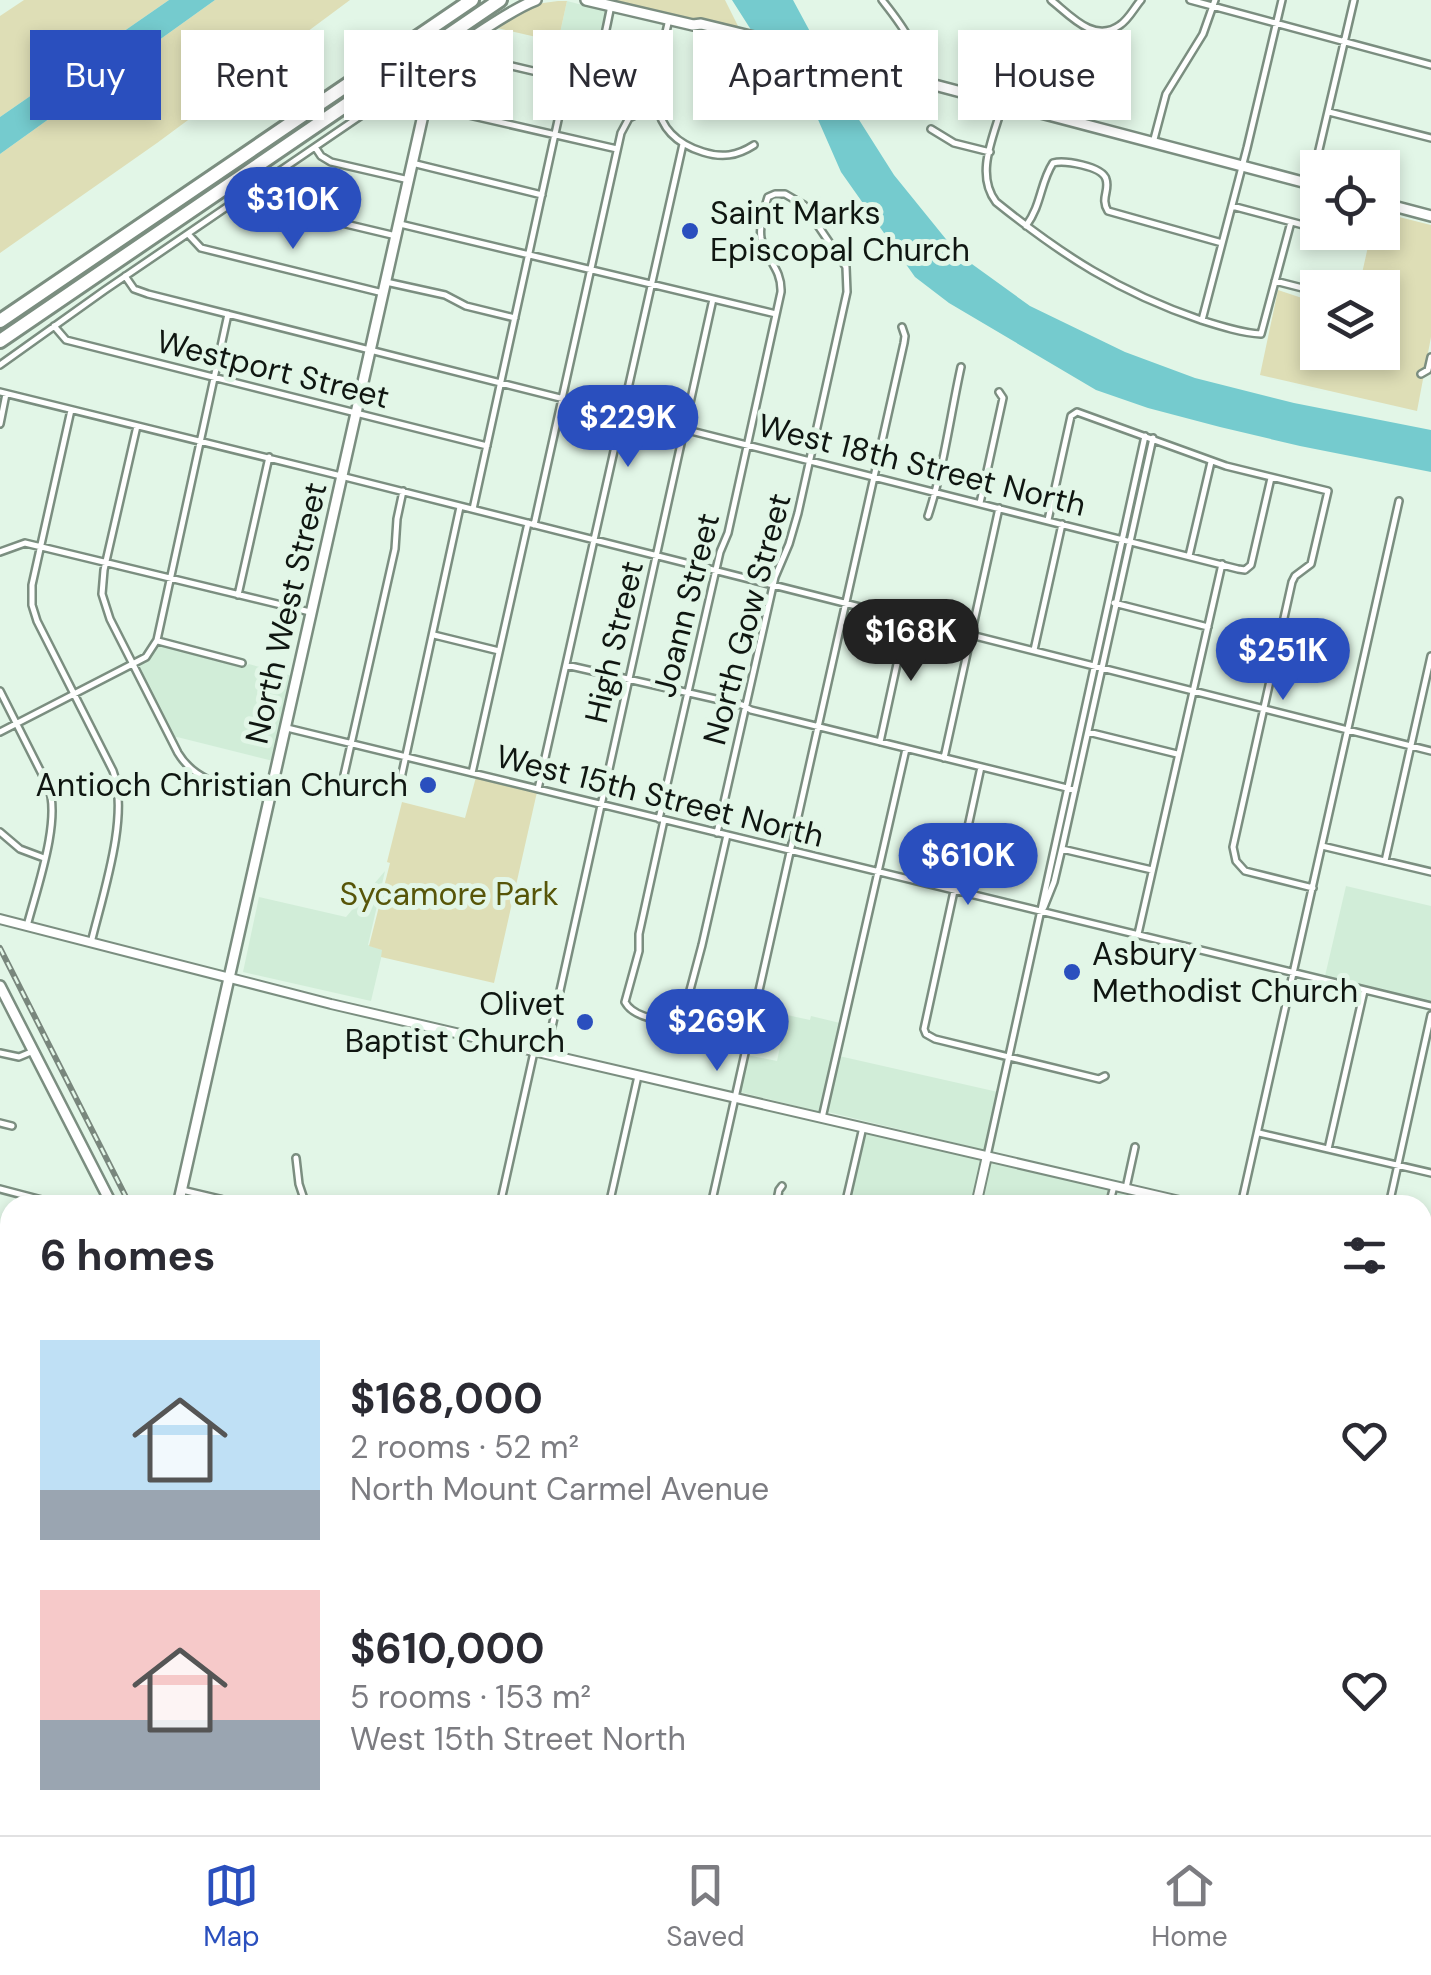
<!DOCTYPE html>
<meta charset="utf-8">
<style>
:root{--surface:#fff;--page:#f7f7f7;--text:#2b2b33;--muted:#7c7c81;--line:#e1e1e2;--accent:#2a4fbe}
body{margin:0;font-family:"DM Sans",sans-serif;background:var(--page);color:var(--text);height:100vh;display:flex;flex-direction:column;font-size:38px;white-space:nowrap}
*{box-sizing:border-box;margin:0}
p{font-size:32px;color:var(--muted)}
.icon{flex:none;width:55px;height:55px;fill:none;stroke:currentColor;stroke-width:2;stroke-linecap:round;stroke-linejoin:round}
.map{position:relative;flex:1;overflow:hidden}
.drawer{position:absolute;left:0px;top:1195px;width:1432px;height:640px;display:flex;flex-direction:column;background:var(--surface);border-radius:30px 30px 0 0;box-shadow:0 5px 15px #0003}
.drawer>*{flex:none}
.hud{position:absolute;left:30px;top:30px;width:1372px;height:90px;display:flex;gap:20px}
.controls{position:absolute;left:1300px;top:150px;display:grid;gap:20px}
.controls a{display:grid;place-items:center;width:100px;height:100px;border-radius:0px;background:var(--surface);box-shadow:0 5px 15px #0003;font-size:50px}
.price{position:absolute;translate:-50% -85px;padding:0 22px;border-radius:35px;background:var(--accent);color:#fff;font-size:32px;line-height:65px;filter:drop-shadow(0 2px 5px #0008)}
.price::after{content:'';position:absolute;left:50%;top:60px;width:30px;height:22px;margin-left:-15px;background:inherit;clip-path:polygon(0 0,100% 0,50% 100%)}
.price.on{background:#222;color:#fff}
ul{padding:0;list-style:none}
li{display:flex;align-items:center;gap:30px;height:250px;padding:0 40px}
li span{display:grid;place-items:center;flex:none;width:280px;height:200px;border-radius:0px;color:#555}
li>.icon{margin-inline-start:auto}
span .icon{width:120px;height:120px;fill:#fffc;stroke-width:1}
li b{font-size:42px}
h2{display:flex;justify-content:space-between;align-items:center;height:120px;padding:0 40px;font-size:42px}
.chip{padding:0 35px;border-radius:0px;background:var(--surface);box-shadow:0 5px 15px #0003;font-size:35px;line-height:90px}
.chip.on{background:var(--accent);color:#fff}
.tab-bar{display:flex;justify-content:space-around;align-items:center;height:140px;border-top:2px solid var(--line);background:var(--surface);font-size:28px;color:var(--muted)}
.tab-bar a{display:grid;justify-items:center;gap:5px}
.tab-bar .on{color:var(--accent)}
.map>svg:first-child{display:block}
.built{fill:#d1edd8}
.green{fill:#dedeb6}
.water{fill:#75cbce}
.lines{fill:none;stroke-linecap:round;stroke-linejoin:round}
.minor-casing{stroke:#7b8e80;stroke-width:10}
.tertiary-casing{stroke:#7b8e80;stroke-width:12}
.secondary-casing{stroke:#7b8e80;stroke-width:14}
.motorway-casing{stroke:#7b8e80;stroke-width:18}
.minor{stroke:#fff;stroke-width:5}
.tertiary{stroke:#fff;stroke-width:8}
.secondary{stroke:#fff;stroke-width:9}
.motorway{stroke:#fff;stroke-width:12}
.rail-casing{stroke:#79877d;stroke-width:6}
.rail{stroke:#e2f6e7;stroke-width:2.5;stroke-dasharray:8;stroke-linecap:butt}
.poi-dot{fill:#2a4fbe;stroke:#e2f6e7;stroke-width:4}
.labels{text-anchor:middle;stroke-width:10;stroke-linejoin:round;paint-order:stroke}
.poi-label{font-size:32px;fill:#0f1611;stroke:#e2f6e7;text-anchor:start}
.street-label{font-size:32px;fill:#0f1611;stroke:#e2f6e7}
.park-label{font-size:32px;fill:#575508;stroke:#e2f6e7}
</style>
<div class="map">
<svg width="1431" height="1835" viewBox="0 0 1431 1835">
<rect width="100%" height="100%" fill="#e2f6e7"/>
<!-- built -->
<path class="built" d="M567,1L606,11L597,51L558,42Z
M160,644L239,667L243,668L249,664L292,676L273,761L177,737L174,738L138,667V664L150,658Z
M385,871L368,945L383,950L371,1001L243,972L259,897L346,917Z
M1346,886L1431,906V1002L1325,976Z
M787,1015L810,1020L811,1016L840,1023L820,1112L740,1092L747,1055L777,1061Z
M839,1056L998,1092L984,1150L828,1112Z
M865,1131L982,1159L972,1205H849Z
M989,1161L1176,1205L979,1204Z"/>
<!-- green -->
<path class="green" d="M24,0H169L0,117V16Z
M215,0H350L157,143L0,253V154Z
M608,0H725L740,30Z
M558,1H567L558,42L497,28L536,4Z
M1383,213L1431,225V337L1417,411L1260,375L1278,290L1317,303L1318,352H1382V288L1359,287L1371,233L1382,232Z
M476,777L537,792L494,983L381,957L382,950L369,946L390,863L387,862L402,802L465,818Z
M1431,1550V1835H1085L1086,1825H1422V1551Z"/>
<!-- water -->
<path class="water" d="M169,0H215L0,154V117Z
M732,0H793L849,104L894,175L958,254L1030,306L1125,352L1195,378L1294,403L1431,430V472L1300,446L1220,427L1148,408L1096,390L949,303L915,277L841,172L816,115L791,81L769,58Z
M1017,1825H1085L1084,1835H1015Z"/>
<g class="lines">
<defs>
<path id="minor" d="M882,0C900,23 923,50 915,80
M1051,0C1070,15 1094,44 1120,25C1129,19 1134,8 1141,0
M1190,0L1431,65
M669,19C658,69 635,131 703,152C722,158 737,156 754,145
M463,45L470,54L478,58L584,83C586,82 590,82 592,80C598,74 608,18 611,6
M397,93L410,89L428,91
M1003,103C995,134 974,173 996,202C1063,256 1119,292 1201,320C1220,326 1242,333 1261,334L1291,222
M425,105L617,149
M1329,112L1431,138
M931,129L954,143L990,152
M1153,143L1166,94L1203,34L1215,0
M315,147L321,156L331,162L409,180
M412,163L542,195
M1311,184L1354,0
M251,191L258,200L266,205L396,236
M1232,206L1318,229
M400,224L776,314
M1026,226C1042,204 1040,183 1053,163C1064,160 1102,166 1106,179C1110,191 1100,198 1108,211L1222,243
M1333,232L1369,242
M188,234L201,248L383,293
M125,276L134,289L148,294L1238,569L1245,570L1251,565L1271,478
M1275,281L1318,292
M386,282L445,295L466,306L515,318
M1202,320L1247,148L1282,0
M54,326L66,340L487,446
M0,365L105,290L438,63
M1421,374L1428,370L1431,357
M0,392L333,474L1431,751
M71,410L32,585V605L37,621L113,771C130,815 102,897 91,943
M0,424L6,394
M137,426L104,570L102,594L110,619L178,753C198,786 234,787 268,797
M980,503L1003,398L999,392
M473,509L567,79
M928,516C944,467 950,417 961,367
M1048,520L1071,416L1077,412L1226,466L1328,491L1311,564L1295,576L1292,582L1233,847L1236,861L1245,871L1313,888
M534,525L621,133L629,118L656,105
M0,552L25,543L310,612
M1189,556L1211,462
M238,595L269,457
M1114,603L1208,627
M434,635L499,651
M158,641L242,663
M1034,650L1062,524
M566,665L742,705L751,710L1075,790
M0,691L48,786C62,819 36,891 27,926
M287,728L1431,1006
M0,732L146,657L157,640L228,314
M1088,732L1177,754
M880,742L907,618
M944,758L999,508
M981,767L924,1029L926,1034L935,1039L1099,1079L1105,1076
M472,773L528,523
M344,775L395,549L397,519L403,491
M538,789L683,144
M398,792L460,507
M659,819L720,552L728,533L781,292C782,268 765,259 761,238C759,225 764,210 768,197L775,194H785L804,205L846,267L847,292L798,513L789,544L775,577L717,833
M664,820L639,934V951L625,1002C634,1019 663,1020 681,1024L702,945L727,835
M0,832L20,849L44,858
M1322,846L1431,872
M1062,849L1152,870
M1385,861L1431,656
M1044,907L1054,882L1062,848L1153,438
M1138,934L1222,564
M0,1053L19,1057L31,1052
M546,1054L713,299
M822,1118L906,749
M0,1123L12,1126
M1259,1133L1431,1173
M1328,1149L1364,991
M987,1156L1145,436
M296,1158L299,1184L306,1205
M1126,1188L1135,1147
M0,1189L61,1205
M182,1190L220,1199L237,1205
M500,1205L534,1052
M609,1205L638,1076
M711,1205L904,343L905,336L902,327
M776,1205L779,1190L782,1186
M845,1205L863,1127
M1109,1205L1114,1186
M1241,1205L1399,501
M1389,1205L1431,1015
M0,1257L10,1260
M0,1324L10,1326
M0,1390L10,1392
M0,1661L10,1613
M0,1681L10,1683
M1422,1706L1431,1703
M0,1755L10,1757
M860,1825L906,1835
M0,1832L14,1835
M126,1835L129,1825
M193,1835L195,1825
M257,1835L259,1825
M320,1835L323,1825
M393,1835L395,1825
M571,1835L573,1825
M645,1835L647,1825
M716,1835L718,1825
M949,1835L951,1825
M1128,1835L1129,1825"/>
<path id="tertiary" d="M0,919L331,1004L1197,1205
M976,1205L987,1156
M1422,1258L1431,1260
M0,1458L10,1460
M832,1835L834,1825"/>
<path id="secondary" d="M586,0L693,25L701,24L742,34L877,67L889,73L1318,186
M782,49L849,66
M1382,203L1431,216
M0,986L112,1205
M178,1205L430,84C434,76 436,68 442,62C455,46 515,8 536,0
M1422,1461L1431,1458
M423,1825L428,1835
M40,1835L42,1825
M984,1835L986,1825"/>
<path id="motorway" d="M0,321L472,0
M0,341L500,0"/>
</defs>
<!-- minor casing -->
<use href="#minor" class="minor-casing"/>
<!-- tertiary casing -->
<use href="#tertiary" class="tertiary-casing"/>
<!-- secondary casing -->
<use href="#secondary" class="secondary-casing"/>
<!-- motorway casing -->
<use href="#motorway" class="motorway-casing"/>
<!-- minor -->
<use href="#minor" class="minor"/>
<!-- tertiary -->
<use href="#tertiary" class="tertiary"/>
<!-- secondary -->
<use href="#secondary" class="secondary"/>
<!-- motorway -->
<use href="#motorway" class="motorway"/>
<defs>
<path id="rail" d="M0,948L130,1205
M441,1825L446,1835"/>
</defs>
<!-- rail casing -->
<use href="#rail" class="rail-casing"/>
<!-- rail -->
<use href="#rail" class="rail"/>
</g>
<!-- markers -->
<g class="poi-dot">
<circle cx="690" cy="231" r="10"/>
<circle cx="428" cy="785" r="10"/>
<circle cx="1072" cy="972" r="10"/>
<circle cx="585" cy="1022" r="10"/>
</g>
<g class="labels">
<!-- poi labels -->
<g class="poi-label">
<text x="710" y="224">Saint Marks<tspan x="710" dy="37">Episcopal Church</tspan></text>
<text x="408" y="796" text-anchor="end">Antioch Christian Church</text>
<text x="1092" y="965">Asbury<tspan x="1092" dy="37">Methodist Church</tspan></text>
<text x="565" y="1015" text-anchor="end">Olivet<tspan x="565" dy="37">Baptist Church</tspan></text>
</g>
<!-- street labels -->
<g class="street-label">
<text transform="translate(273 369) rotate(14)" y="11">Westport Street</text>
<text transform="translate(922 465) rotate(14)" y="11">West 18th Street North</text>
<text transform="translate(686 605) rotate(-76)" y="11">Joann Street</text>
<text transform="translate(286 613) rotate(-77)" y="11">North West Street</text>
<text transform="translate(747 619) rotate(-75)" y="11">North Gow Street</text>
<text transform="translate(614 642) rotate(-77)" y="11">High Street</text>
<text transform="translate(660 796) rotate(14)" y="11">West 15th Street North</text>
</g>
<!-- park labels -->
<g class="park-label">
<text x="449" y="905">Sycamore Park</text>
</g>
</g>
</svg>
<div class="controls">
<a><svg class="icon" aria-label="locate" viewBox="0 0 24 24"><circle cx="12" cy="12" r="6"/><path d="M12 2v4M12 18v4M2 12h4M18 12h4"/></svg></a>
<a><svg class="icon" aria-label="layers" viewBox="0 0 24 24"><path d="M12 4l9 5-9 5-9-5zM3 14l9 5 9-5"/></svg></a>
</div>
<b class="price" style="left:293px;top:252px">$310K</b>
<b class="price" style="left:628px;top:470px">$229K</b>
<b class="price on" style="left:911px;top:684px">$168K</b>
<b class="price" style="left:1283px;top:703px">$251K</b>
<b class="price" style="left:968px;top:908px">$610K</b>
<b class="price" style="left:717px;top:1074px">$269K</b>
<div class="hud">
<a class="chip on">Buy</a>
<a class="chip">Rent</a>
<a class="chip">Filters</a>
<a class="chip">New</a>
<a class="chip">Apartment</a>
<a class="chip">House</a>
</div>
<section class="drawer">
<h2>6 homes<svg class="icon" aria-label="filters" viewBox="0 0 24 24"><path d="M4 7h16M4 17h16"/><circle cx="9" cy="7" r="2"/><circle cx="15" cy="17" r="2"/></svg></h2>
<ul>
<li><span style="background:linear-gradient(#bfe0f5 75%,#9aa5b1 0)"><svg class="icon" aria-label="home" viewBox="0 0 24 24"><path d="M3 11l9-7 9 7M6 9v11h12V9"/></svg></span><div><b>$168,000</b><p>2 rooms · 52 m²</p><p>North Mount Carmel Avenue</p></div><svg class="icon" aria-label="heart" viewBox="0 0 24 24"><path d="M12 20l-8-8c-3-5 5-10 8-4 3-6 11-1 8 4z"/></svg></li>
<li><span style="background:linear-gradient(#f6c9c9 65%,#9aa5b1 0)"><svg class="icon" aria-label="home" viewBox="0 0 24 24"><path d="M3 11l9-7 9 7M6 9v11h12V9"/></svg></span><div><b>$610,000</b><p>5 rooms · 153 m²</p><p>West 15th Street North</p></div><svg class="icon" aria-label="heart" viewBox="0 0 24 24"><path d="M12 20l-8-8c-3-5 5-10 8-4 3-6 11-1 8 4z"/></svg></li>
</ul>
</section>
</div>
<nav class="tab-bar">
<a class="on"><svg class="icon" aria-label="map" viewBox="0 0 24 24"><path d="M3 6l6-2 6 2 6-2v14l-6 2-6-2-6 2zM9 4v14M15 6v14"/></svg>Map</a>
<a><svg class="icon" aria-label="saved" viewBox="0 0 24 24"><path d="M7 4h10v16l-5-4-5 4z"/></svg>Saved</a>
<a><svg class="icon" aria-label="home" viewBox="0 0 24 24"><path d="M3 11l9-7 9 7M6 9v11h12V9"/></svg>Home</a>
</nav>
